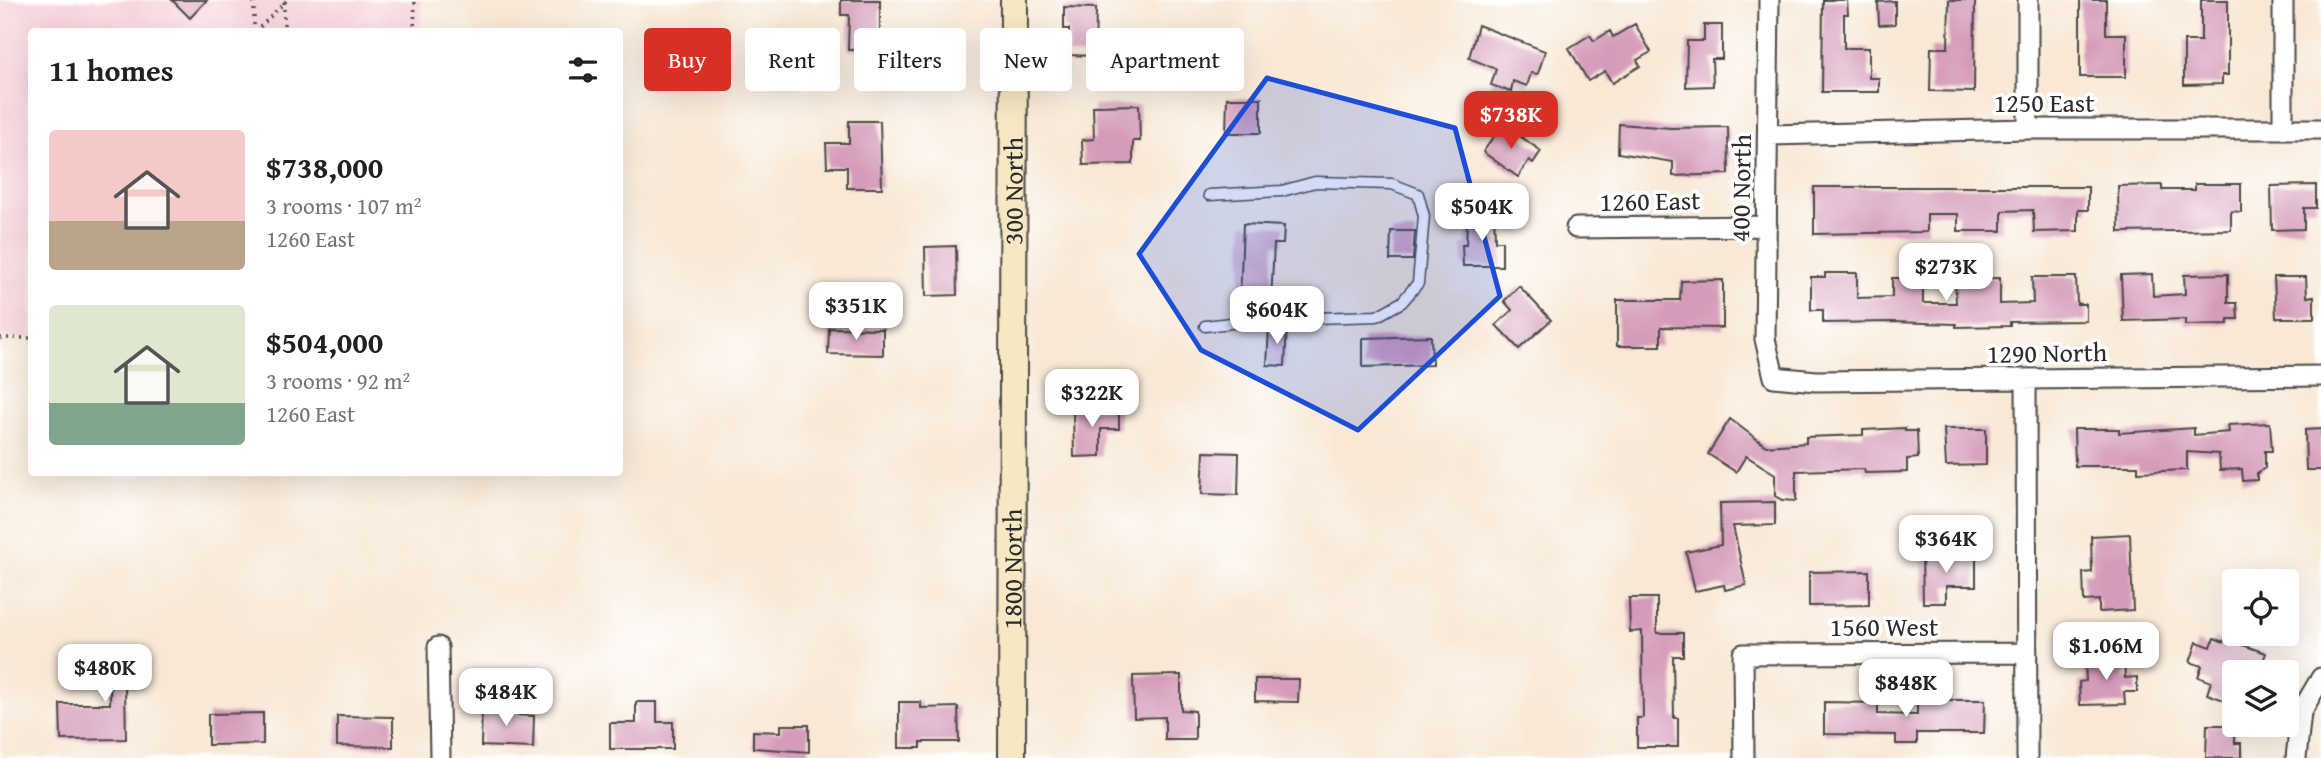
<!DOCTYPE html>
<meta charset="utf-8">
<style>
:root{--surface:#fff;--page:#f6f6f6;--text:#202124;--muted:#757577;--accent:#d93025}
body{margin:0;font-family:"Gentium Book Plus",serif;background:var(--page);color:var(--text);height:100vh;display:flex;flex-direction:column;font-size:26px;white-space:nowrap}
*{box-sizing:border-box;margin:0}
p{font-size:23px;color:var(--muted)}
.icon{flex:none;width:38px;height:38px;fill:none;stroke:currentColor;stroke-width:2;stroke-linecap:round;stroke-linejoin:round}
.map{position:relative;flex:1;overflow:hidden}
.side{position:absolute;left:28px;top:28px;width:595px;height:448px;display:flex;flex-direction:column;background:var(--surface);border-radius:7px;box-shadow:0 7px 28px #0002}
.side>*{flex:none}
.top-card{position:absolute;left:644px;top:28px;width:665px;height:63px;display:flex;gap:14px}
.tools{position:absolute;left:2222px;top:569px;display:grid;gap:14px}
.tools a{display:grid;place-items:center;width:77px;height:77px;border-radius:7px;background:var(--surface);box-shadow:0 7px 28px #0002;font-size:35px}
.price{position:absolute;translate:-50% -60px;padding:0 16px;border-radius:14px;background:#fff;color:#222;font-size:23px;line-height:46px;filter:drop-shadow(0 2px 4px #0008)}
.price::after{content:'';position:absolute;left:50%;top:42px;width:21px;height:16px;margin-left:-10px;background:inherit;clip-path:polygon(0 0,100% 0,50% 100%)}
.price.on{background:var(--accent);color:#fff}
ul{padding:0;list-style:none}
li{display:flex;align-items:center;gap:21px;height:175px;padding:0 21px}
li span{display:grid;place-items:center;flex:none;width:196px;height:140px;border-radius:7px;color:#555}
li>.icon{margin-inline-start:auto}
span .icon{width:84px;height:84px;fill:#fffc;stroke-width:1}
li b{font-size:30px}
h2{display:flex;justify-content:space-between;align-items:center;height:84px;padding:0 21px;font-size:30px}
.tag{padding:0 24px;border-radius:7px;background:var(--surface);box-shadow:0 7px 28px #0002;font-size:24px;line-height:63px}
.tag.on{background:var(--accent);color:#fff}
.map>svg:first-child{display:block}
.built{fill:#f6cfd7}
.building{fill:#d59bba}
.lines{fill:none;stroke-linecap:round;stroke-linejoin:round}
.lane-casing{stroke:#4a4744;stroke-width:13}
.street-casing{stroke:#4a4744;stroke-width:23}
.secondary-casing{stroke:#4a4744;stroke-width:30}
.path{stroke:#4a4744;stroke-width:3.5;stroke-dasharray:2 5;stroke-linecap:butt}
.lane{stroke:#fff;stroke-width:10}
.street{stroke:#fff;stroke-width:19}
.secondary{stroke:#f7e8c3;stroke-width:26}
.marked{fill:#1d4ed8;fill-opacity:0.2;stroke:#1d4ed8;stroke-width:5;stroke-linejoin:round}
.labels{text-anchor:middle;stroke-width:7;stroke-linejoin:round;paint-order:stroke}
.street-label{font-size:26px;fill:#2b2b2b;stroke:#fff}
</style>
<div class="map">
<svg width="2321" height="758" viewBox="0 0 2321 758">
<rect width="100%" height="100%" fill="#fff"/>
<filter id="ink" filterUnits="userSpaceOnUse"><feTurbulence type="fractalNoise" baseFrequency=".0143" numOctaves="2"/><feDisplacementMap in="SourceGraphic" scale="14" xChannelSelector="R" yChannelSelector="G"/><feConvolveMatrix kernelMatrix="1 2 1 2 8 2 1 2 1" color-interpolation-filters="sRGB"/></filter>
<filter id="wash" filterUnits="userSpaceOnUse"><feTurbulence type="fractalNoise" baseFrequency=".00686" numOctaves="4" result="noise"/><feDisplacementMap in="SourceGraphic" scale="28" xChannelSelector="R" yChannelSelector="G"/><feGaussianBlur stdDeviation="1.57" result="paint"/><feColorMatrix in="noise" values="0 0 0 0 0 0 0 0 0 0 0 0 0 0 0 0 0 1.4 0 .05"/><feComposite in="paint" operator="in"/></filter>
<g filter="url(#wash)">
<rect width="100%" height="100%" fill="#f8e8d5"/>
<!-- built -->
<path class="built" d="M0,0H421V31L32,32L31,338H0Z"/>
<g id="blocks">
<!-- building -->
<path class="building" d="M172,0H207L190,18Z
M841,0H880V50H848L849,15H841Z
M1823,0H1847L1848,14H1844V48H1869V78H1879V92H1822Z
M1949,0H1975L1974,92L1930,91L1931,48H1948Z
M2080,0H2106V34H2126V77H2080Z
M2201,0H2228V75H2222V84L2184,85V41H2201Z
M1895,1V24L1879,25L1878,2Z
M1064,7L1096,8L1095,56L1068,55L1069,29H1064Z
M1635,24L1651,52L1637,60L1640,66L1612,83L1605,71L1588,81L1569,48L1590,35L1594,41L1610,31L1613,37Z
M1478,25L1545,51L1538,74L1531,73L1527,86L1513,81L1511,92L1491,85L1496,69L1469,58Z
M1704,25H1722V59H1712L1713,86L1686,87L1687,41H1704Z
M1177,57H1206V76L1177,75Z
M1227,98H1261V133H1226Z
M1139,105L1140,141H1133V164L1083,165L1082,140L1094,139L1093,106Z
M849,121H880L882,188H847V167H827L826,143H849Z
M1503,124L1541,151L1533,163L1529,160L1518,177L1483,152Z
M1619,124L1671,128L1728,127L1729,174L1673,176V162L1618,153Z
M2195,184H2241V212L2231,211V230L2119,232L2118,186L2162,185V190H2195Z
M2316,185V208H2304V229L2272,230L2271,186Z
M1814,187H2088V210H2078V231L2034,232L2033,210L2002,211V231H1958V214H1927V232L1814,234Z
M1476,211H1494L1495,241H1502V266H1463L1462,245H1466L1467,224H1476Z
M1243,224L1284,226L1283,244H1274L1271,301L1240,300Z
M1391,231H1415L1413,260H1390Z
M956,246L957,295L926,296L925,247Z
M1825,273H1857V298L1892,297V278H1923V303H1956L1955,279L2000,278V304L2033,303L2032,277H2076L2077,304H2086V321L2010,322V326L1956,327V324L1892,322L1823,323V310H1811V277H1825Z
M2152,274L2153,296L2185,294L2184,275L2228,274V303H2237L2238,319H2228V324L2185,325V319L2123,321L2121,275Z
M2274,277H2306L2307,297L2314,296V318H2276Z
M1723,280V328L1661,327V346H1617V300H1680L1681,281Z
M1519,286L1551,320L1519,349L1496,325L1512,310L1504,301Z
M1287,326L1285,366L1267,365L1269,327Z
M829,328L883,329V355L828,354Z
M1431,336L1432,365L1363,367V338Z
M1119,408V429H1101V456L1074,457L1073,409Z
M1730,419L1766,446L1806,443V437L1863,435V430L1905,428V431H1917L1918,458L1907,459V472L1865,473L1864,469L1796,471V501L1782,500L1775,496V474L1746,456L1736,472L1708,454Z
M2270,423L2272,451H2265V468L2257,473V480L2243,481L2242,469L2220,470L2219,454L2187,452V470L2138,472V466H2075L2074,429H2119V433L2194,428V435L2229,432L2228,425Z
M1944,429H1986V465L1946,466Z
M2321,429V470H2306L2305,430Z
M1204,452L1239,453L1238,495L1202,494Z
M1775,502V525L1733,526L1746,585L1725,590L1724,585L1695,591L1686,552L1721,545L1720,503Z
M2130,534L2133,610L2099,612V600L2084,601L2083,573L2092,572L2091,536Z
M1976,554V586H1946V603H1923L1922,555Z
M1869,571V605L1809,606V572Z
M1629,598H1657V633H1683V656H1673L1674,718H1678V747H1637V718H1643L1642,631L1630,632Z
M2214,638L2224,642L2225,639L2266,653L2259,672H2235V704L2207,694L2211,682L2198,677L2202,666L2190,662L2197,642L2211,647Z
M111,651H141V688L125,687L126,739L61,740L60,704H110Z
M2124,656L2125,678L2137,677V692H2124L2125,704L2080,705L2079,682L2086,681L2085,657Z
M1181,675V710L1195,711V740H1165V717L1134,718L1133,676Z
M1255,679H1299L1298,702L1255,701Z
M1917,700H1985L1984,733H1917V744H1896V735L1824,734V702L1878,703V714L1917,715Z
M636,702H657V722H673V749H610V723H636Z
M899,702H921V708L958,707L959,742H921V748H899Z
M482,706L520,708L519,715L534,716L533,748L481,746Z
M263,713V744L208,745V714Z
M337,716L393,717V747L337,746Z
M781,725H809V752L753,748V731L781,732Z
M2207,725H2235V743H2241V758H2206Z"/>
</g>
</g>
<g filter="url(#ink)">
<use href="#blocks" fill-opacity="0" stroke="#4a4744" stroke-width="2"/>
<g class="lines">
<defs>
<path id="lane" d="M1205,326L1257,320L1377,316L1402,302L1418,283L1424,216L1418,194L1392,184L1315,182L1282,191L1209,195"/>
<path id="street" d="M1769,0L1765,339L1774,377L1816,381L2321,376
M2028,0V129
M2283,0V129
M1768,135L2028,129H2321
M1576,228L1767,226
M2026,379L2027,758
M438,647L440,758
M1744,758L1743,654L2026,653
M2296,758L2301,712L2321,678"/>
<g id="secondary">
<path id="s1" d="M1012,758L1014,0"/>
</g>
</defs>
<!-- lane casing -->
<use href="#lane" class="lane-casing"/>
<!-- street casing -->
<use href="#street" class="street-casing"/>
<!-- secondary casing -->
<use href="#secondary" class="secondary-casing"/>
<!-- path -->
<path class="path" d="M284,2V32
M254,32V0
M255,32L287,0
M414,32L415,0
M0,338H32"/>
<!-- lane -->
<use href="#lane" class="lane"/>
<!-- street -->
<use href="#street" class="street"/>
<!-- secondary -->
<use href="#secondary" class="secondary"/>
</g>
</g>
<!-- marked area -->
<path class="marked" d="M1267,78L1455,128L1500,296L1358,430L1201,350L1139,254Z"/>
<g class="labels">
<!-- street labels -->
<g class="street-label">
<text x="2044" y="112">1250 East</text>
<text transform="translate(1741 188) rotate(-89)" y="9">400 North</text>
<text dy="9" stroke="none"><textPath href="#s1" startOffset="567">300 North</textPath></text>
<text transform="translate(1650 201) rotate(-1)" y="9">1260 East</text>
<text transform="translate(2047 353) rotate(-1)" y="9">1290 North</text>
<text dy="9" stroke="none"><textPath href="#s1" startOffset="189">1800 North</textPath></text>
<text x="1884" y="636">1560 West</text>
</g>
</g>
</svg>
<div class="tools">
<a><svg class="icon" aria-label="locate" viewBox="0 0 24 24"><circle cx="12" cy="12" r="6"/><path d="M12 2v4M12 18v4M2 12h4M18 12h4"/></svg></a>
<a><svg class="icon" aria-label="layers" viewBox="0 0 24 24"><path d="M12 4l9 5-9 5-9-5zM3 14l9 5 9-5"/></svg></a>
</div>
<b class="price on" style="left:1511px;top:151px">$738K</b>
<b class="price" style="left:1482px;top:243px">$504K</b>
<b class="price" style="left:1946px;top:303px">$273K</b>
<b class="price" style="left:856px;top:342px">$351K</b>
<b class="price" style="left:1277px;top:346px">$604K</b>
<b class="price" style="left:1092px;top:429px">$322K</b>
<b class="price" style="left:1946px;top:575px">$364K</b>
<b class="price" style="left:2106px;top:682px">$1.06M</b>
<b class="price" style="left:105px;top:704px">$480K</b>
<b class="price" style="left:1906px;top:719px">$848K</b>
<b class="price" style="left:506px;top:728px">$484K</b>
<div class="top-card">
<a class="tag on">Buy</a>
<a class="tag">Rent</a>
<a class="tag">Filters</a>
<a class="tag">New</a>
<a class="tag">Apartment</a>
</div>
<section class="side">
<h2>11 homes<svg class="icon" aria-label="filters" viewBox="0 0 24 24"><path d="M4 7h16M4 17h16"/><circle cx="9" cy="7" r="2"/><circle cx="15" cy="17" r="2"/></svg></h2>
<ul>
<li><span style="background:linear-gradient(#f6c9c9 65%,#b9a48a 0)"><svg class="icon" aria-label="home" viewBox="0 0 24 24"><path d="M3 11l9-7 9 7M6 9v11h12V9"/></svg></span><div><b>$738,000</b><p>3 rooms · 107 m²</p><p>1260 East</p></div></li>
<li><span style="background:linear-gradient(#dfe7d0 70%,#7fa58c 0)"><svg class="icon" aria-label="home" viewBox="0 0 24 24"><path d="M3 11l9-7 9 7M6 9v11h12V9"/></svg></span><div><b>$504,000</b><p>3 rooms · 92 m²</p><p>1260 East</p></div></li>
</ul>
</section>
</div>
